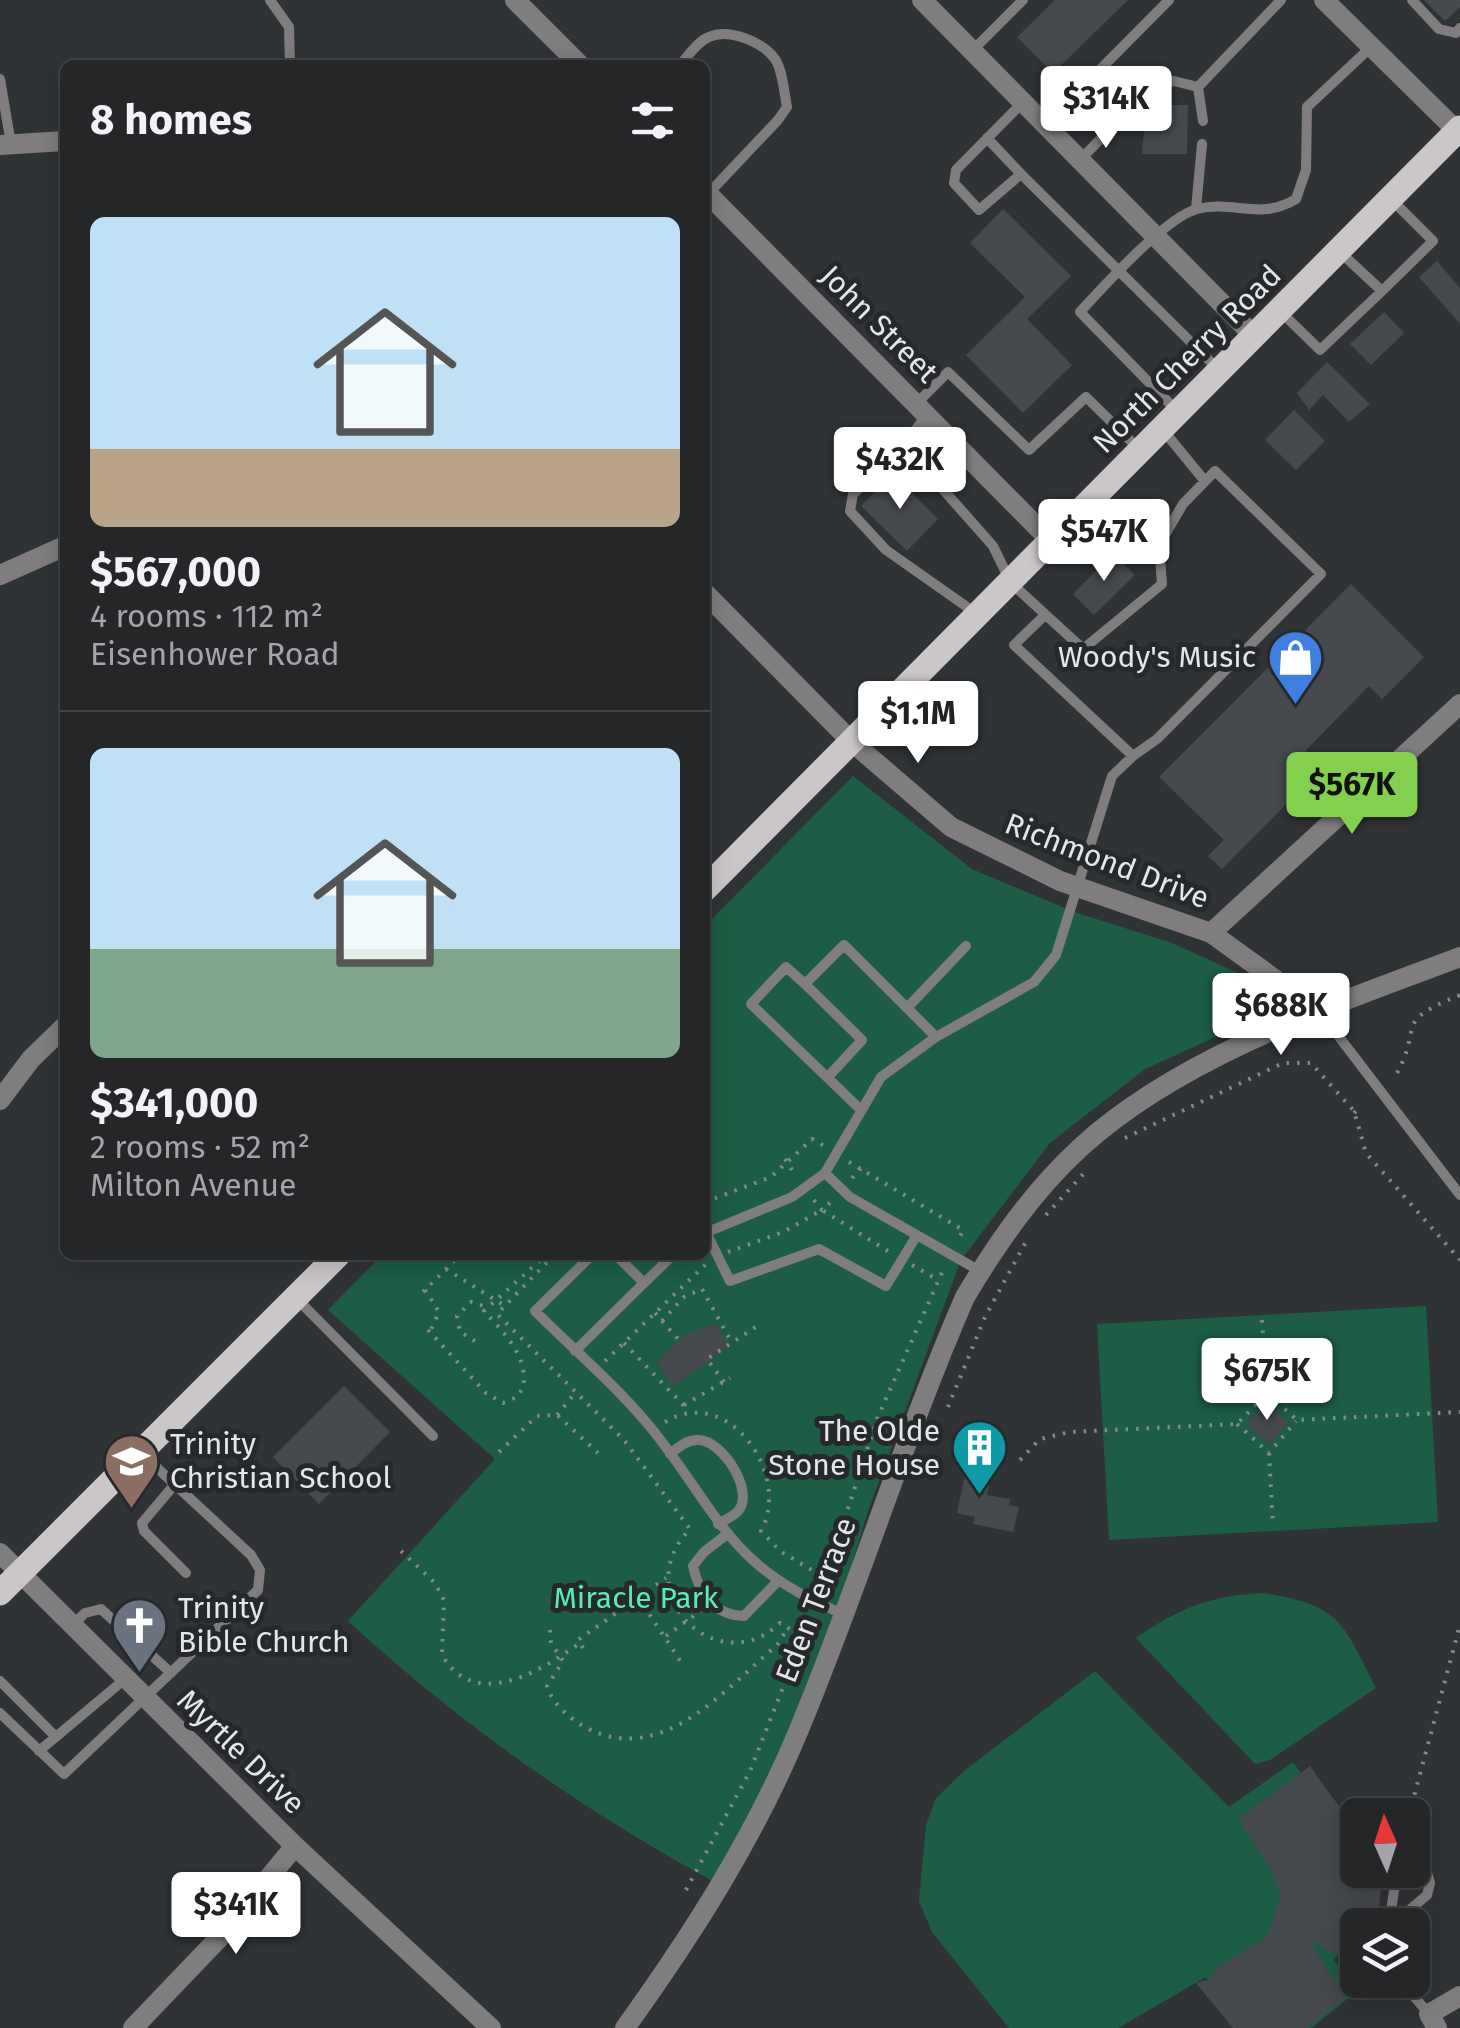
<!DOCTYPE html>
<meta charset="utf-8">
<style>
:root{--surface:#242628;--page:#303234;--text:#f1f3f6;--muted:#a3a5a8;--line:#414345;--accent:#83d04e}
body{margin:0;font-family:"Fira Sans",sans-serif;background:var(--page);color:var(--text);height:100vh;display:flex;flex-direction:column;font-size:38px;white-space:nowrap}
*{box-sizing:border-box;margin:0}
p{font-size:32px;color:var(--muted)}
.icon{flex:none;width:55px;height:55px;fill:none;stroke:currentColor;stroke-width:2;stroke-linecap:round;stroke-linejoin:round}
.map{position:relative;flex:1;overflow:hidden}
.side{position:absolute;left:60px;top:60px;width:650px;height:1200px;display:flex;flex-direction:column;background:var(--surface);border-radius:15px;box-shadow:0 5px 25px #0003,0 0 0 2px var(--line)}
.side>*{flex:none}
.needle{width:65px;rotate:357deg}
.controls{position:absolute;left:1340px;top:1798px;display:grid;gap:20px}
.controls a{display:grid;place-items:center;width:90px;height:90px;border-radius:15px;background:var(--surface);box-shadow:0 5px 25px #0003,0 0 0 2px var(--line);font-size:50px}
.price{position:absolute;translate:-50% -85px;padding:0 22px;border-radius:10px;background:#fff;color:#222;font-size:32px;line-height:65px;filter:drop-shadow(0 2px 5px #0008)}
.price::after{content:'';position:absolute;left:50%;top:60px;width:30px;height:22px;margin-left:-15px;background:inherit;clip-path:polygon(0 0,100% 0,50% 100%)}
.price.on{background:var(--accent);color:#111}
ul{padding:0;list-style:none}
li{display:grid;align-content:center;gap:20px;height:530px;padding:0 30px}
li+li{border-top:2px solid var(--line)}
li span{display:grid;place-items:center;height:310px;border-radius:15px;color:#555}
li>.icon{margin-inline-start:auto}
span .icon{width:180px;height:180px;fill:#fffc;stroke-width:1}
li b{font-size:42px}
h2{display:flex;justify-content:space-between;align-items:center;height:120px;padding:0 30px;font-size:42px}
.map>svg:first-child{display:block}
.green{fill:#1d5d45}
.building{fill:#46494d}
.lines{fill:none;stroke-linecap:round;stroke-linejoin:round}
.path{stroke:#86898c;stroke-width:4;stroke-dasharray:2.5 8;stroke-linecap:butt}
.service{stroke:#7f7d7d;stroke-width:10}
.minor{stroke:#7f7d7d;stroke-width:20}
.tertiary{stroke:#7f7d7d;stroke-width:20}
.primary{stroke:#ccc7c7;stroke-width:25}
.labels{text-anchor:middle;stroke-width:10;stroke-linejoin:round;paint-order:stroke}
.street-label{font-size:30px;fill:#e4e6e9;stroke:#26292c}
.poi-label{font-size:30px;fill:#e4e6e9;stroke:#26292c;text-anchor:end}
.park-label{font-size:30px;fill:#58edb4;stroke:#26292c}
</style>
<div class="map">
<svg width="1460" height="2028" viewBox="0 0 1460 2028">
<rect width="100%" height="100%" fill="#303336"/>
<!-- green -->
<path class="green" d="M853,776L972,869L1074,912L1172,943L1236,972L1280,1008L1145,1069L1050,1143L961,1260L868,1511L812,1697L720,1885C585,1812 461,1725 348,1621L495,1459L328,1310L382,1255H705V926Z
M1426,1306L1438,1522L1109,1540L1097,1324Z
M1264,1593C1341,1606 1342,1621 1376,1688L1270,1760L1255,1764L1136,1638C1182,1607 1208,1596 1264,1593Z
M1095,1671L1229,1807L1293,1762L1308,1782L1316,1776L1357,1829L1347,1838L1358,1925L1334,1960L1356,1992L1311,2028H1245L1206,1977L1118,2028H1009L932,1932L919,1901L926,1825L936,1798L964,1771Z"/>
<!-- building -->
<path class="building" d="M1055,0H1128L1053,73L1017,37Z
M1424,0H1460V7L1445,21Z
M1146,105H1188L1187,154H1142Z
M1003,209L1071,276L1027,319L1072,365L1023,413L966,355L1025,297L970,243Z
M1437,261L1460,288V324L1419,277Z
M1384,312L1404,333L1371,365L1350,344Z
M1327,362L1370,404L1349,422L1323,395L1309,410L1297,393Z
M1294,410L1325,441L1296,470L1265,440Z
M893,474L938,519L907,551L861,506Z
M1113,554L1135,575L1094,615L1073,594Z
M1351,584L1424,657L1382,699L1369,686L1306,750L1323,767L1222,869L1208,856L1224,840L1159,777Z
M715,1323L729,1347L672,1387L657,1362L685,1335Z
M344,1386L390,1432L319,1504L273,1457Z
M1266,1400L1289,1423L1269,1445L1246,1424Z
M967,1465L992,1470L987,1495L1010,1499L1009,1505L1019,1507L1013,1532L973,1524L975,1517L957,1513Z
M1310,1766L1358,1835V1870H1383L1377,1925H1358V1965L1310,1941L1345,1998L1307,2028H1233L1196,1983L1211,1979L1216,1968L1267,1937L1281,1895L1269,1865L1238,1819Z"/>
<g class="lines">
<!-- path -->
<path class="path" d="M1397,1073C1424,1024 1391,1023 1460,995
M1354,1113L1362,1106
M1125,1138L1283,1063H1311L1354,1111L1366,1153L1460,1260
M785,1159L796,1176
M849,1162L963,1230L958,1241
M852,1178L863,1166
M814,1200L822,1210L835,1198
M705,1202L771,1177L812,1139L828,1148
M1046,1215L1087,1170
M728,1252L783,1232L822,1210L891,1253
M554,1255L497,1314L624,1440L690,1529C626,1595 719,1682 780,1623L804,1638
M912,1265L938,1280
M446,1269L505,1306
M425,1290L439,1312L430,1332
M423,1292L460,1255
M655,1313L678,1339
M1262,1320L1267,1393
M662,1321L684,1297L702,1289L732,1343
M428,1330L486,1393L503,1403L517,1397L523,1388C529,1356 503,1332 484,1311L546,1255
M475,1341L460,1332L457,1316L471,1302L487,1307
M624,1343L689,1411
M605,1361L706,1264
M724,1382L707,1359L762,1323
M684,1405L730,1378
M948,1407L985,1317L1028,1238
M557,1415L576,1392
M665,1422C728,1383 792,1475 761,1531L780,1551L825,1578
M1237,1424L1269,1453L1296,1421
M499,1452L537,1416L557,1415L598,1453
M1269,1453L1273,1526
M1020,1460L1040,1439L1070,1432L1237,1424L1267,1393L1297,1420L1460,1412
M401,1551L435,1583L444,1600L442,1655C475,1712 541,1671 580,1643
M822,1589L877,1419L944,1268
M638,1597L681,1662
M550,1630L551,1643L563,1661L547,1686C552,1703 568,1717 583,1726C660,1769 723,1691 777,1645L788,1628
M666,1636L699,1612
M583,1648L578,1640L666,1578
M1409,1815L1460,1625
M686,1890L750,1771L811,1617"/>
<!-- service -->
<path class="service" d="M270,0L289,27L290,65
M1412,0L1439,29L1456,33L1460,28
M972,51L1023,0
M680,65C688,56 698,41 709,37C729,28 763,42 775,59C783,71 784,93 787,107L778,120L708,194
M0,79L11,144
M1198,87L1281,0
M1198,87L1203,121
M1023,102L956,170L954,183L979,210L1021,174L1218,369
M1046,124L1169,0
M987,138L1021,174
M1080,160L1153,85L1174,81L1198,87
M1196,209L1202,144
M1340,252L1382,291L1433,241L1391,199
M1281,312L1320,350L1382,291
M916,404L948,372L1029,450L1086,397L1141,451
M1176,410L1080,312C1103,287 1166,217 1197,209C1234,200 1260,221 1296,199L1306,170L1307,107L1371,47
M1163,430L1204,480
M900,450L926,416
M977,614L886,550L850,511L853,494L900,450L932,477L993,546L1011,583L1083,649L1162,584L1159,545L1183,504L1215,471L1321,574L1157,739L1133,756
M805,984L862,1040L828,1077
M907,1008L966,946
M1320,1012L1460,1195
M861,1110L751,1004L786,967L805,984L844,945L936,1037
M825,1173L850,1197L980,1271
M706,1232L730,1281L819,1249L886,1286L917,1235
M705,1233L792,1197L825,1173L881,1077L936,1037L1034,982L1056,955L1112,776L1133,756L1014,645L1044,616
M592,1255L535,1311C576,1352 624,1392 659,1438C725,1525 733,1568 843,1614
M644,1283L673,1255
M296,1298L433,1436
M575,1351L644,1283L616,1255
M670,1454C679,1447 687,1439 699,1440C722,1441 754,1489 739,1510C735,1516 724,1520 718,1524
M175,1484L142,1523L144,1531L186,1573
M726,1535L704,1552L693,1566C699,1594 714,1615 744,1616L777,1582
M72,1626L85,1613L101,1609L171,1673
M0,1681L56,1737
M0,1713L64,1774L258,1590L260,1570L251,1555L141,1453
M39,1751L125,1679
M1389,1925L1397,1870
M1392,1925L1427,1895L1430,1883L1425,1866L1412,1862
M1400,1980L1429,2014"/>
<!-- minor -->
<path class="minor" d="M515,0L580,65
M922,0L1255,337
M1324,0L1460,134
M0,145L65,141
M705,191L1052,542
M0,575L65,546
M705,593L852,742
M1211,933L1460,704
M0,1100L31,1059L65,1026
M0,1553L295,1846L491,2028
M133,2028L220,1937L295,1846
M1437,2028L1429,2014L1460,1996"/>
<!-- tertiary -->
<path class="tertiary" d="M852,742L951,827L1060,881L1211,933L1320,1012
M625,2028C692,1935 754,1838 798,1732C858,1589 903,1439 965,1297C998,1242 1033,1191 1081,1147C1180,1056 1335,1004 1460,957"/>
<!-- primary -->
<path class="primary" d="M705,889L1460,128
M0,1593L338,1255"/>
</g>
<!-- icons -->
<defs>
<symbol id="shop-pin" viewBox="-11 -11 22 30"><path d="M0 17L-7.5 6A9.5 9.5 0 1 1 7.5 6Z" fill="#3f7fe0" stroke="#26292c"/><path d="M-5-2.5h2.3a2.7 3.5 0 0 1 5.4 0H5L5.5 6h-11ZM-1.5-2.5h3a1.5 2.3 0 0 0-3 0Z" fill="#fff"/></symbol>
<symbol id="building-pin" viewBox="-11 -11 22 30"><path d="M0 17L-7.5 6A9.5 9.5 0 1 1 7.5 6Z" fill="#0f9aa8" stroke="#26292c"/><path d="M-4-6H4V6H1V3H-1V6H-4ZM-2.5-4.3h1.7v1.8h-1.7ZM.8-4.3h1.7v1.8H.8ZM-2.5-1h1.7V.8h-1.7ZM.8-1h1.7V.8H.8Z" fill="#fff"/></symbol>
<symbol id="school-pin" viewBox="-11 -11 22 30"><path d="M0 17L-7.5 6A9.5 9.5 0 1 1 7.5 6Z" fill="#8d6e63" stroke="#26292c"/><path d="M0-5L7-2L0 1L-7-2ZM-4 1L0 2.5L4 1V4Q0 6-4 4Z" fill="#fff"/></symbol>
<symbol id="church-pin" viewBox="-11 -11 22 30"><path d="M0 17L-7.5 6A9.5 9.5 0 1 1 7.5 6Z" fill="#6b7280" stroke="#26292c"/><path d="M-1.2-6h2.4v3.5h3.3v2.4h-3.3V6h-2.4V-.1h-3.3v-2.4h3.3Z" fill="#fff"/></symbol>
</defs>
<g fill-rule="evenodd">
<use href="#shop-pin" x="1264" y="626" width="63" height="86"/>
<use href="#building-pin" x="948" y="1416" width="63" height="86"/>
<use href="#school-pin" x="100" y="1430" width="63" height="86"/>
<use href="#church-pin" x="108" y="1594" width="63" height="86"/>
</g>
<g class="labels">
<!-- street labels -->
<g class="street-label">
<text transform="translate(879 324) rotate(45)" y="10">John Street</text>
<text transform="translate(1187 359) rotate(-45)" y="10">North Cherry Road</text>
<text transform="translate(1107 861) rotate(21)" y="10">Richmond Drive</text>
<text transform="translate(816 1600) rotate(-69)" y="10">Eden Terrace</text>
<text transform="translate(241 1752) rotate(44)" y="10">Myrtle Drive</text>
</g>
<!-- poi labels -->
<g class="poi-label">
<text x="1256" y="667">Woody's Music</text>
<text x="940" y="1441">The Olde<tspan x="940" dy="34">Stone House</tspan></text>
<text x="170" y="1454" text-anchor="start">Trinity<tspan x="170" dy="34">Christian School</tspan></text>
<text x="178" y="1618" text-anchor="start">Trinity<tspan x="178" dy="34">Bible Church</tspan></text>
</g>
<!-- park labels -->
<g class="park-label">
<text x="636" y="1608">Miracle Park</text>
</g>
</g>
</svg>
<div class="controls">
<a><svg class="needle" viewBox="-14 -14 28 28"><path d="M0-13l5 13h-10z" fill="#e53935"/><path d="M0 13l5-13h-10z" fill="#a3a5a8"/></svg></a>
<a><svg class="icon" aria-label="layers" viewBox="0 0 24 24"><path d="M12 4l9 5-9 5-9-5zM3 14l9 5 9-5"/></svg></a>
</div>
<b class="price" style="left:1106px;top:151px">$314K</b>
<b class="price" style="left:900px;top:512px">$432K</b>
<b class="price" style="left:1104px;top:584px">$547K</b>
<b class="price" style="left:918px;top:766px">$1.1M</b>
<b class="price on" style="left:1352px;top:837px">$567K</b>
<b class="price" style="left:1281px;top:1058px">$688K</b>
<b class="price" style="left:1267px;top:1423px">$675K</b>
<b class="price" style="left:236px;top:1957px">$341K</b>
<section class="side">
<h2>8 homes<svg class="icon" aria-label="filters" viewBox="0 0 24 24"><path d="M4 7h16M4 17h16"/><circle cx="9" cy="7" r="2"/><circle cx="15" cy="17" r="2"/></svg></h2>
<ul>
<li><span style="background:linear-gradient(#bfe0f5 75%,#b9a48a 0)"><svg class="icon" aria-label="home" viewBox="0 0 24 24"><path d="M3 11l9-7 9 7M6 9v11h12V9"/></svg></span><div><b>$567,000</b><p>4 rooms · 112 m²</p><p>Eisenhower Road</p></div></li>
<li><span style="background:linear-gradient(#bfe0f5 65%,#7fa58c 0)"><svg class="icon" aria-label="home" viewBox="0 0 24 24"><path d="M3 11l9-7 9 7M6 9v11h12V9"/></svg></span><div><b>$341,000</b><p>2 rooms · 52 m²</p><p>Milton Avenue</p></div></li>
</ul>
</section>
</div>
